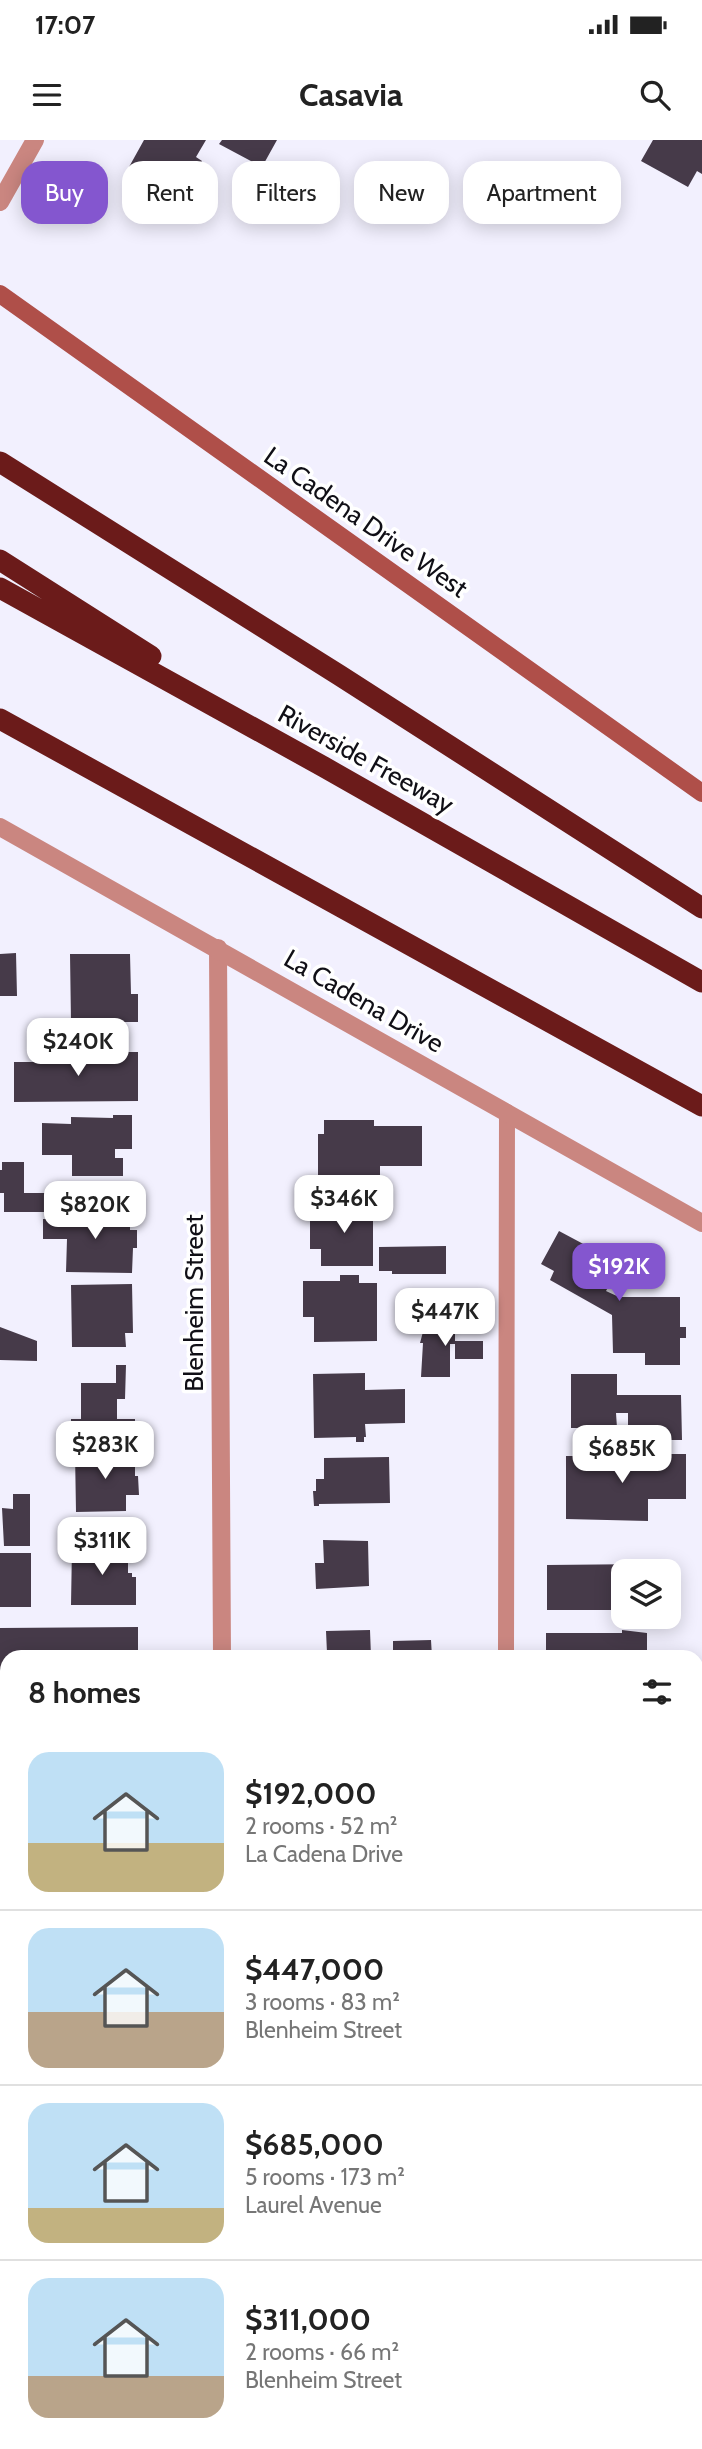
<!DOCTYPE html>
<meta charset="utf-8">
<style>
:root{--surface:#fff;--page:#f6f6f6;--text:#222;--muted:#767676;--line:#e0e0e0;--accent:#8456cf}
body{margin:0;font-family:Cabin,sans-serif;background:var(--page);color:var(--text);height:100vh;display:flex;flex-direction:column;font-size:26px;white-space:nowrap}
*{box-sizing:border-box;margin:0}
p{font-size:23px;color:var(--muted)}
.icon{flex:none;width:38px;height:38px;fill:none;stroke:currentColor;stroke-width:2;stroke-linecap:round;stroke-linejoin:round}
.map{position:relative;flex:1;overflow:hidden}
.sheet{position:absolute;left:0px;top:1510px;width:704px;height:800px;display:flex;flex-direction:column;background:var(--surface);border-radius:21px 21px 0 0;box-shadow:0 4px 18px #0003}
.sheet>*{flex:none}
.hud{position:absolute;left:21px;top:21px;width:662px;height:63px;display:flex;gap:14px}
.controls{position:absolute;left:611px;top:1419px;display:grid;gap:14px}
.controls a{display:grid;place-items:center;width:70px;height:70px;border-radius:14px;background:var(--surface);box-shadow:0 4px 18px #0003;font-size:35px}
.price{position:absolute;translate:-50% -60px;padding:0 16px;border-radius:14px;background:#fff;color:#222;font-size:23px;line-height:46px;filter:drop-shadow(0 2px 4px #0008)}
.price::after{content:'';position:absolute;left:50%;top:42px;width:21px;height:16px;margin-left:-10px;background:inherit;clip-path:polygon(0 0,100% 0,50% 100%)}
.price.active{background:var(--accent);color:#fff}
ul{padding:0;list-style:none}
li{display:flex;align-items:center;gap:21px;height:175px;padding:0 28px}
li+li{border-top:2px solid var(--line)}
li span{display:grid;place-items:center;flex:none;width:196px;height:140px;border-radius:21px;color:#555}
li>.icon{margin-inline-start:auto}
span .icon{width:84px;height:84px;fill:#fffc;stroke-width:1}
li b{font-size:30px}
h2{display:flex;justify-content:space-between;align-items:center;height:84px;padding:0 28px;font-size:30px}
.pill{padding:0 24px;border-radius:21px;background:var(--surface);box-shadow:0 4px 18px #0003;font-size:24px;line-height:63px}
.pill.active{background:var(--accent);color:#fff}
.status{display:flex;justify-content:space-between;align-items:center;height:49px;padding:0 35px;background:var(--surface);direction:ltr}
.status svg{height:19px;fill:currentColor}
header{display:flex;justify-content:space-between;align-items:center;height:91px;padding:0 28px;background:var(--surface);font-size:32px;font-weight:700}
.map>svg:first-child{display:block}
.building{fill:#463a49}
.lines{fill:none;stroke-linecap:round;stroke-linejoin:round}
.service{stroke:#ca8680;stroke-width:16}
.minor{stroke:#ca8680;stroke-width:18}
.tertiary{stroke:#ca8680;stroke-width:18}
.secondary{stroke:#af4f49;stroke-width:18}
.motorway{stroke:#6b1b1a;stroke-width:21}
.labels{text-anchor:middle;stroke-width:7;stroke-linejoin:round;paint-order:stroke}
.street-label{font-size:26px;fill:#100f16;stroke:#fff}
</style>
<div class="status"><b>17:07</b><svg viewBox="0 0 49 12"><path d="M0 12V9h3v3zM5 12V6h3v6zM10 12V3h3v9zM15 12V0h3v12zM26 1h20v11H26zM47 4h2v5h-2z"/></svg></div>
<header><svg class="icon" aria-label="menu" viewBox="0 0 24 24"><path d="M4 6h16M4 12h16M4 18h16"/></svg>Casavia<svg class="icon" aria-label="search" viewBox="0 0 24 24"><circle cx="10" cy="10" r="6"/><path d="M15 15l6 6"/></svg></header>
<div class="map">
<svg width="702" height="2309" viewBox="0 0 702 2309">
<rect width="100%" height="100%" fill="#f2f0fe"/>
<!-- building -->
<path class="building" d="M144,0H206L196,17L202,21L182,57L129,27Z
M222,0H277L262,27L219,4Z
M653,0H702V34L697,31L688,47L641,21Z
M16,813L17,856H0V814Z
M70,814H130L131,854H138V882H71Z
M48,912H138V961L14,962V922H49Z
M113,975H132V1009H115V1018H123V1036H72V1015H42V983L71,984V977L113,978Z
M324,980H374V986H422V1026H380V1045H318V994H324Z
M2,1022H24V1053H59V1072H4V1053H0V1030H2Z
M321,1064H373V1126H321V1109H310V1081H321Z
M66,1073H130V1090H137V1108H133L132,1133L66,1132L67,1099H43V1079H66Z
M559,1091L604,1115L602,1118L619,1127L606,1151L619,1157H680V1187H686V1198H680V1225H645V1213H613L612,1175L550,1140L554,1131L541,1124Z
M446,1106V1134H392V1131H379V1107Z
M340,1135H359V1143H377V1201L314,1202V1177H303V1141H340Z
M132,1144L133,1193H125L126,1207H72L71,1145Z
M448,1177H455V1201H483V1219H455V1204H450V1237H421L423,1203H420L424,1188L435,1181Z
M0,1187L37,1201V1221L0,1220Z
M116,1225H126L125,1259H117V1279H135V1299H71V1279H81V1243H116Z
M365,1233V1250L405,1249V1283L365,1284L366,1297H364V1302H356V1297L314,1298L313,1234Z
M571,1234H617V1255H681L682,1300H628V1305H614V1291H628V1273H616L617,1288H571Z
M135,1311V1336H138L139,1355H126V1371L76,1372L75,1312Z
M670,1314H686V1359H648V1381L566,1379V1316H670Z
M389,1317L390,1363L319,1364V1366H314L313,1351H316V1339H324V1318Z
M13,1354H30V1406H4L2,1368L13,1369Z
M323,1400L368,1401L369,1446L316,1449L315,1423H324Z
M72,1407H128V1433H132V1437H136V1465H71Z
M0,1413H31V1467H0Z
M649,1424V1432H623V1470H547V1425Z
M138,1487V1517H7V1532H0V1488Z
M370,1490L371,1517H318V1513H327L326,1491Z
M622,1490L647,1493V1517H546V1493H622Z
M431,1500L432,1517H393V1501Z
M696,1656H700L699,1706H696Z
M0,1667H7V1712H0Z
M0,1722H7V1785H0Z
M696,1732H700V1768H696Z
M0,1927H7V1968H0Z
M0,1971H6L7,2004H0Z
M0,2089H7V2130H0Z
M0,2140H7V2176H0Z
M0,2303H29V2309H0Z"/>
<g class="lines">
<!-- service -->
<path class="service" d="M506,1517L507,972
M508,2303V2309"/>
<!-- minor -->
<path class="minor" d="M0,62L35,0
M218,808L222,1517
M696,1592H702
M0,1596H7
M228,2303V2309"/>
<!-- tertiary -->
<path class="tertiary" d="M0,687L702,1083"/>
<!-- secondary -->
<path class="secondary" d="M0,154L702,653"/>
<!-- motorway -->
<path class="motorway" d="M0,322L339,535L702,768
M0,420L151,516
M0,448L324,627L702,842
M0,579L702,966"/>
</g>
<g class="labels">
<!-- street labels -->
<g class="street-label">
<text transform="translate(366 382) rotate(35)" y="9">La Cadena Drive West</text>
<text transform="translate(366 619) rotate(29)" y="9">Riverside Freeway</text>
<text transform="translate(364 861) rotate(30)" y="9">La Cadena Drive</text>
<text transform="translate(194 1163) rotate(-90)" y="9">Blenheim Street</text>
</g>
</g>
</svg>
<div class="controls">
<a><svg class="icon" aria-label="layers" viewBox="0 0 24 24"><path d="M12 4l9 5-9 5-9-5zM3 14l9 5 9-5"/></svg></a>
</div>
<b class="price" style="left:78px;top:938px">$240K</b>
<b class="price" style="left:344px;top:1095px">$346K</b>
<b class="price" style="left:95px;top:1101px">$820K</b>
<b class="price active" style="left:619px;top:1163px">$192K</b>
<b class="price" style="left:445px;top:1208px">$447K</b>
<b class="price" style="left:105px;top:1341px">$283K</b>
<b class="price" style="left:622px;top:1345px">$685K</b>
<b class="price" style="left:102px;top:1437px">$311K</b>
<div class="hud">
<a class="pill active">Buy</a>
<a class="pill">Rent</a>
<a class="pill">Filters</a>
<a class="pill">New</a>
<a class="pill">Apartment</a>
</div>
<section class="sheet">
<h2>8 homes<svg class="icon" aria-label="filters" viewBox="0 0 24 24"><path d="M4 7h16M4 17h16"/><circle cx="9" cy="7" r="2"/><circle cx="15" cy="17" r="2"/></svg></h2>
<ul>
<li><span style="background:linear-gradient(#bfe0f5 65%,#c2b280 0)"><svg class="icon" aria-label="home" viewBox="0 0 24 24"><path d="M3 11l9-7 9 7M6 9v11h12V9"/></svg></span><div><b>$192,000</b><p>2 rooms · 52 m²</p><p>La Cadena Drive</p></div></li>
<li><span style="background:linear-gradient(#bfe0f5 60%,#b9a48a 0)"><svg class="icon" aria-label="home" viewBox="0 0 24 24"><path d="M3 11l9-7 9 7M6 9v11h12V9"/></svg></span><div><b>$447,000</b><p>3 rooms · 83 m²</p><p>Blenheim Street</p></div></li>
<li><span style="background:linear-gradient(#bfe0f5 75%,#c2b280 0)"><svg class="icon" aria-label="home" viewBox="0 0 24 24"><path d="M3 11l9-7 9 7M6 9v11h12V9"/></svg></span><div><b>$685,000</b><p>5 rooms · 173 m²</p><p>Laurel Avenue</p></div></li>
<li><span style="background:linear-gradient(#bfe0f5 70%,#b9a48a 0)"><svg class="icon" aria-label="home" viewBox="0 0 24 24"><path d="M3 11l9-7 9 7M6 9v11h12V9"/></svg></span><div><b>$311,000</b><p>2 rooms · 66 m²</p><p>Blenheim Street</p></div></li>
</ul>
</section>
</div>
